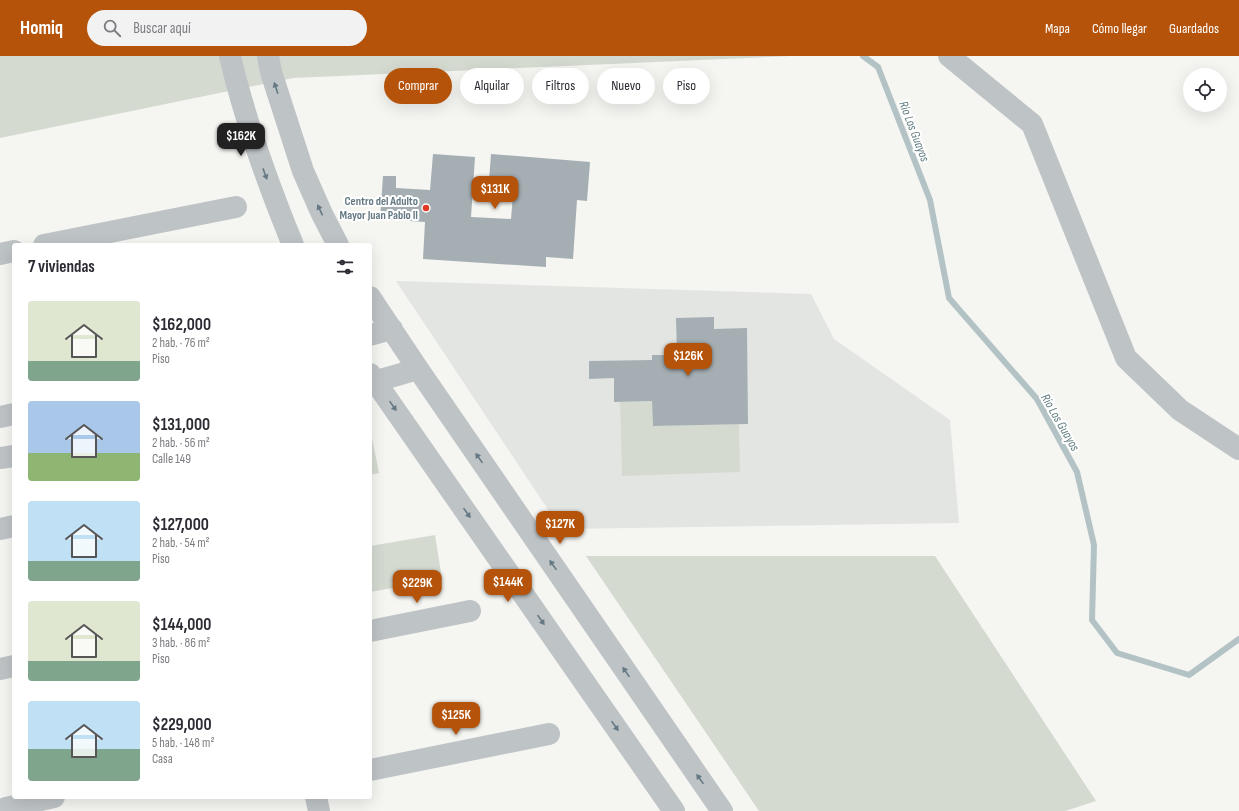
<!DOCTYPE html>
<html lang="es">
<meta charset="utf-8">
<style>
:root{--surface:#fff;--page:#f2f2f3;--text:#2b2b33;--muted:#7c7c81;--accent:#b45309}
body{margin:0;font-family:"Sofia Sans Condensed",sans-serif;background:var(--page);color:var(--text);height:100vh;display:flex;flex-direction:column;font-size:15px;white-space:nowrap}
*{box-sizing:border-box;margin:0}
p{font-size:13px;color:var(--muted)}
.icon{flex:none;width:22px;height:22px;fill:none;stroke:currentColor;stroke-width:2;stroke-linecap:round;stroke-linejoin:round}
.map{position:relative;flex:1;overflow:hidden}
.details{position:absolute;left:12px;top:187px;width:360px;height:556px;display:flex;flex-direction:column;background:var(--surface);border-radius:4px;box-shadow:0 4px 16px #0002}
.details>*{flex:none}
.top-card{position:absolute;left:384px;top:12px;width:380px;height:36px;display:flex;gap:8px}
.fabs{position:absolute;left:1183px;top:12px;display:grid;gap:8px}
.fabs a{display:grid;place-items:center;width:44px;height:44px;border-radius:50%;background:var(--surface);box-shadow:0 4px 16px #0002;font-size:20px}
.price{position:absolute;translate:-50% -34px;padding:0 9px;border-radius:8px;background:var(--accent);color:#fff;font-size:13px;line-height:26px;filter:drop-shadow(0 1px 2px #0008)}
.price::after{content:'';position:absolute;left:50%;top:24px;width:12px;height:9px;margin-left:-6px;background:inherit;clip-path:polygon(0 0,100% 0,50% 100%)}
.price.active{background:#222;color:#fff}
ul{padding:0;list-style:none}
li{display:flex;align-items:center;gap:12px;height:100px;padding:0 16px}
li span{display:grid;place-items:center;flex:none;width:112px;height:80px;border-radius:4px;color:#555}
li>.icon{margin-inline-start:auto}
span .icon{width:48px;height:48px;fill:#fffc;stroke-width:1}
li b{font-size:17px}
h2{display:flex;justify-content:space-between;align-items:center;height:48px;padding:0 16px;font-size:17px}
.pill{padding:0 14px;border-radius:18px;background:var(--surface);box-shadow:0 4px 16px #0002;font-size:14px;line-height:36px}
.pill.active{background:var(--accent);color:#fff}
header{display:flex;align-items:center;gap:24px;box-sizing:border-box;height:56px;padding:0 20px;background:var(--accent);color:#fff}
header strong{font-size:19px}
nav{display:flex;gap:22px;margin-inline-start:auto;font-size:14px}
.search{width:280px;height:36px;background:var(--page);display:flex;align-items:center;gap:10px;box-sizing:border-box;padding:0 14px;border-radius:22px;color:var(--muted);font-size:15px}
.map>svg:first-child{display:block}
.built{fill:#e3e5e3}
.green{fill:#d5dad1}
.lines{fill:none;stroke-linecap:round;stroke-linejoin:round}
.stream{stroke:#b3c3c5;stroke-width:6}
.building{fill:#a5afb3}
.minor{stroke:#bec3c6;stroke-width:22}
.oneway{fill:#647983}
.poi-dot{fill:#e33824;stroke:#fff;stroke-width:1.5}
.labels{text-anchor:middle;stroke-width:4;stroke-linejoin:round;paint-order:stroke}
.poi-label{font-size:12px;font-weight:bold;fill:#647983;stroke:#fff;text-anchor:end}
.water-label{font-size:13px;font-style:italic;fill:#5f7b7f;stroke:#fff}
</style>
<header>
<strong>Homiq</strong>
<div class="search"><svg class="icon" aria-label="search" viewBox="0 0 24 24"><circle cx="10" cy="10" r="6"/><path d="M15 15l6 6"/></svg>Buscar aquí</div>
<nav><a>Mapa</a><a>Cómo llegar</a><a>Guardados</a></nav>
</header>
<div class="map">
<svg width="1239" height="755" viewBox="0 0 1239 755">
<rect width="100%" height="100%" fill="#f5f5f2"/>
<!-- built -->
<path class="built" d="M396,225L811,238L834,283L950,364L959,467L561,473Z"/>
<!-- green -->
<path class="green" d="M0,0H791L293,22L0,82Z
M652,345L653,370L739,368L740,416L622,420L620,346Z
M370,372L379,417L370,419Z
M435,479L442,523L370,536V490Z
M586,500H935L1096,745L1065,755H759Z"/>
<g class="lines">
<!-- stream -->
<path class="stream" d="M863,0L878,11L930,144L949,242L1037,343L1077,416L1094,489L1092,564L1117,597L1189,619L1239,583"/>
</g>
<!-- building -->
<path class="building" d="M433,98L475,101L471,161L511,163L513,139L488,138L491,98L590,106L587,145L577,144L573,203L546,201V211L423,203L425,166L380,163L383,120H396V132L430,134Z
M714,261V273L747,272L748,368L653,370L652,345L614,346V322L589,323V305L652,304V299H677L676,262Z"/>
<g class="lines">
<!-- minor -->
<path class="minor" d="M230,0C245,65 268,128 293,189
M268,0L271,16L303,115L322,158L338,189
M949,0L1032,68L1126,302L1180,354L1239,393
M44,189L236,151
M0,198L14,195
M370,241L418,313L722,755
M370,279L392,273
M370,318L674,755
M370,327L418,313
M0,361L14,358
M0,402L14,400
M0,473L14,470
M370,575L470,555
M0,613L14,610
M370,714L549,678
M316,741L319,755
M6,752L54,741"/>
</g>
<!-- one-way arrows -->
<defs><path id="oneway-solid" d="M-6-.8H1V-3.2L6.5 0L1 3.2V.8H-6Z"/></defs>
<g class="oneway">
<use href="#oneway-solid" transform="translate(276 32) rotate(-108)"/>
<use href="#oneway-solid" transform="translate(265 118) rotate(70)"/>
<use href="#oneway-solid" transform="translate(320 154) rotate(-115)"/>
<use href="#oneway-solid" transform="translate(393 350) rotate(55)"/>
<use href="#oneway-solid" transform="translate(479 402) rotate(-125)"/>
<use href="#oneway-solid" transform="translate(467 457) rotate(55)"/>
<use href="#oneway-solid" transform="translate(553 509) rotate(-125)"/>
<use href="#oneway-solid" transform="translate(541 564) rotate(55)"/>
<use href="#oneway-solid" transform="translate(626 616) rotate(-125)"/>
<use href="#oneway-solid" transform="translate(615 670) rotate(55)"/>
<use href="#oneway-solid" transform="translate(700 723) rotate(-125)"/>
</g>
<!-- markers -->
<circle class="poi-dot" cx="426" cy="152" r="4"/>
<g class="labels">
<!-- poi labels -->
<g class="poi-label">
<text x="418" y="149">Centro del Adulto<tspan x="418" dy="14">Mayor Juan Pablo II</tspan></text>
</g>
<!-- water labels -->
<g class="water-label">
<text transform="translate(915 75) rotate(69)" y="5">Río Los Guayos</text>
<text transform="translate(1061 366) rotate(60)" y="5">Río Los Guayos</text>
</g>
</g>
</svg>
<div class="fabs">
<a><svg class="icon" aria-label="locate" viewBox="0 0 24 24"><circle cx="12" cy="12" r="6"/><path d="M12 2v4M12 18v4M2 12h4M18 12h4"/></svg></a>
</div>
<b class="price active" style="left:241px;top:101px">$162K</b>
<b class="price" style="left:495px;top:154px">$131K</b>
<b class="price" style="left:688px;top:321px">$126K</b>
<b class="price" style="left:560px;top:489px">$127K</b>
<b class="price" style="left:508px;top:547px">$144K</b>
<b class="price" style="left:417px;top:548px">$229K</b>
<b class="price" style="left:456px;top:680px">$125K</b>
<div class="top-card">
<a class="pill active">Comprar</a>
<a class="pill">Alquilar</a>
<a class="pill">Filtros</a>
<a class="pill">Nuevo</a>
<a class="pill">Piso</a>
</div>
<section class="details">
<h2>7 viviendas<svg class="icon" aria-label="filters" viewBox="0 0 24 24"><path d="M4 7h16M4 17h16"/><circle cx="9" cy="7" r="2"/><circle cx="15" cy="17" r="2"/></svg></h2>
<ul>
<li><span style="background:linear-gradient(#dfe7d0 75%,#7fa58c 0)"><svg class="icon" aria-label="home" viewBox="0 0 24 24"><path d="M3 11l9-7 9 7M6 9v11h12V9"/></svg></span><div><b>$162,000</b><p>2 hab. · 76 m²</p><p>Piso</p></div></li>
<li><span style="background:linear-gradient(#a9c7e8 65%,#8fb573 0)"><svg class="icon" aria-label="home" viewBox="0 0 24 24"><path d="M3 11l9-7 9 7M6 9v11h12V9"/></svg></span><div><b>$131,000</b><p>2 hab. · 56 m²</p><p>Calle 149</p></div></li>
<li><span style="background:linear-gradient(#bfe0f5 75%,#7fa58c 0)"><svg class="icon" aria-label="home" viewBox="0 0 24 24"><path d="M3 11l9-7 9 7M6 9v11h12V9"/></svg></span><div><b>$127,000</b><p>2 hab. · 54 m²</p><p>Piso</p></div></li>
<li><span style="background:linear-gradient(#dfe7d0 75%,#7fa58c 0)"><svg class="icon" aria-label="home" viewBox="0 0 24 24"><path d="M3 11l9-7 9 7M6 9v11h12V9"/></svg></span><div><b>$144,000</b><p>3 hab. · 86 m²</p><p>Piso</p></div></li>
<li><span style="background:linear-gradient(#bfe0f5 60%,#7fa58c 0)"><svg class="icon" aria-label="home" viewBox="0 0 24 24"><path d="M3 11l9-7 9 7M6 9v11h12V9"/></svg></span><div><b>$229,000</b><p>5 hab. · 148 m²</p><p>Casa</p></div></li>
</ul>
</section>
</div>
